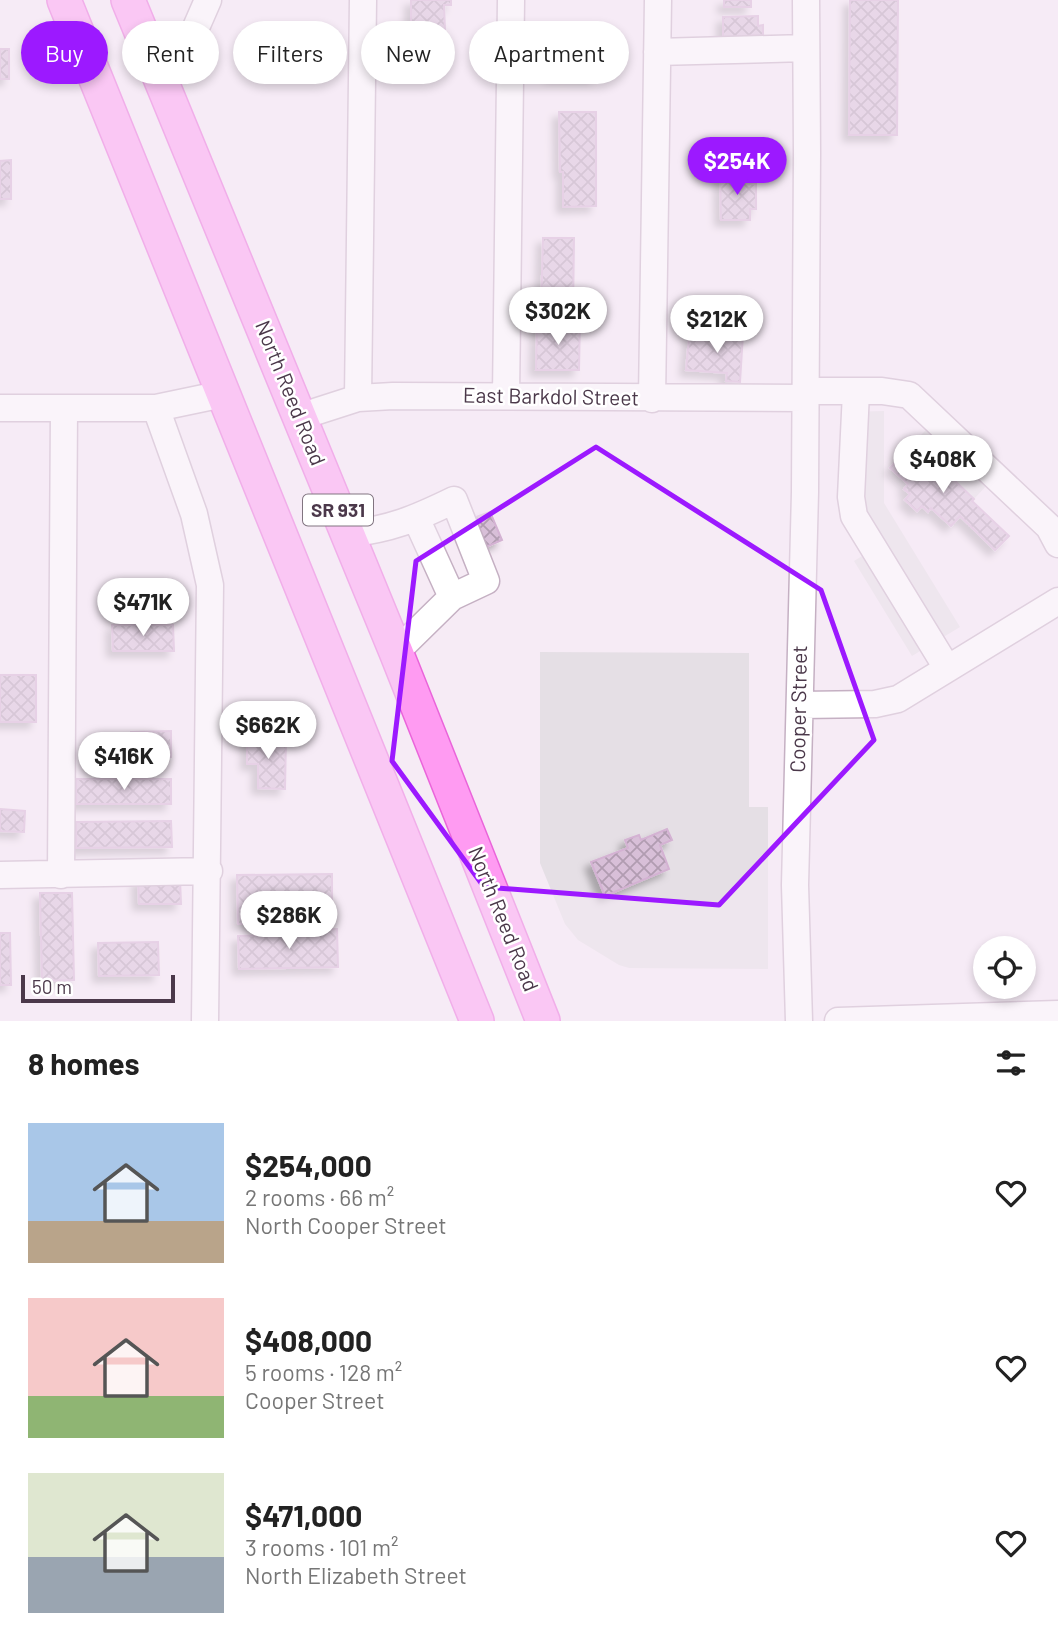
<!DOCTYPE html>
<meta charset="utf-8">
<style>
:root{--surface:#fff;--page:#f2f2f2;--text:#222;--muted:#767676;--accent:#9c19ff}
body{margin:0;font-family:Barlow,sans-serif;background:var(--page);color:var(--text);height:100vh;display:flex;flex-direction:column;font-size:26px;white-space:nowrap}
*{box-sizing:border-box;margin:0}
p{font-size:23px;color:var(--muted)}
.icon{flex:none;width:38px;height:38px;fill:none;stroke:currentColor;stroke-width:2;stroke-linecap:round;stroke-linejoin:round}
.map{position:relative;height:1021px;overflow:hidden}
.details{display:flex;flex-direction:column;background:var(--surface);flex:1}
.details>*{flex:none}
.banner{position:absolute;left:21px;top:21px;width:700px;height:63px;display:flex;gap:14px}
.buttons{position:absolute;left:973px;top:936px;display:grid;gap:14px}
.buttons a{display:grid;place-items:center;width:63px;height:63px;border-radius:50%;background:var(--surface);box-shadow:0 4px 10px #0003;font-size:35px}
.scale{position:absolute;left:21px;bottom:18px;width:154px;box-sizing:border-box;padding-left:7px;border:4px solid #4b384a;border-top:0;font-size:19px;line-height:24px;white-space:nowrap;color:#4b384a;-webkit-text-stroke:5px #fff;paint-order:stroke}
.price{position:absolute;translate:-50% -60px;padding:0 16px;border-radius:24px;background:#fff;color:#222;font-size:23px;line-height:46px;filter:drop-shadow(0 2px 4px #0008)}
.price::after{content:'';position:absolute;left:50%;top:42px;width:21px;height:16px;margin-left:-10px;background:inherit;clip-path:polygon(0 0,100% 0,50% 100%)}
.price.on{background:var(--accent);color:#fff}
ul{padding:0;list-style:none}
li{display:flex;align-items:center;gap:21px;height:175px;padding:0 28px}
li span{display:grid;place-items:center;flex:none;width:196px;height:140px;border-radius:0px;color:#555}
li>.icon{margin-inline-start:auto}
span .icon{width:84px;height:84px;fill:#fffc;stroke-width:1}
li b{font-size:30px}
h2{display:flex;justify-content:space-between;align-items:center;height:84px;padding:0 28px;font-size:30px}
.pill{padding:0 24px;border-radius:32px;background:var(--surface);box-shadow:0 4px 10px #0003;font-size:24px;line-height:63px}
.pill.on{background:var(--accent);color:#fff}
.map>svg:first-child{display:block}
.parking{fill:#e5dfe5}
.building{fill:url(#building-cross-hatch);stroke:#d4b2d3;stroke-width:2;filter:url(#shadow)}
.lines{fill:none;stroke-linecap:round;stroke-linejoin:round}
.minor-casing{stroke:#c5b0c3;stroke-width:29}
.major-casing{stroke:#ea65da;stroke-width:36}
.minor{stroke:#fff;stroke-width:26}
.major{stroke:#ff9bf2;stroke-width:33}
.marked{fill:none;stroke:#9c19ff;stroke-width:5;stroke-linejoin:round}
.labels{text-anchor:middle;stroke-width:5;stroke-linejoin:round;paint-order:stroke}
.shield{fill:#fff;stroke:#817480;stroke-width:2}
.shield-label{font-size:19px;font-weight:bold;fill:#4b384a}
.street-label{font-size:21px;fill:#4b384a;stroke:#fff}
</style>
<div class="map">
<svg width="1058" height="1021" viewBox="0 0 1058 1021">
<defs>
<pattern id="building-cross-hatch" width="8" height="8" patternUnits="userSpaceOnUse" patternTransform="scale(1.75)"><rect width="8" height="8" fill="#d8bfd8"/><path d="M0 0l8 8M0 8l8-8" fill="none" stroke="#b19cb1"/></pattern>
<filter id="shadow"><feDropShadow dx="-6" dy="6" stdDeviation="3.5" flood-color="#0004"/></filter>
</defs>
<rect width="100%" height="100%" fill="#f6ebf5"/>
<!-- parking -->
<path class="parking" d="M884,411V503L960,627L912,656L854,561L867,553L843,412Z
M929,427L989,483L974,499L914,442Z
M540,652L749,653V807H768V969L629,968L619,965L578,940L565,924L540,863Z"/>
<!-- building -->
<path class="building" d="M411,0H451V5H444L445,30L411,31Z
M724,0H751V7H724Z
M850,0H898L897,135H849Z
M758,16V26L763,25V35L723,37V17Z
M552,40L596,41L595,77L551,76Z
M0,49H9V79H0Z
M559,112H596V206L563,207V172H560Z
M11,160V199H0V161Z
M720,174H750V184H756V209H750V220H721Z
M543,238H574L573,312L541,311Z
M565,318L580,319L579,370H536L537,322H548V329L565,330Z
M723,332L743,334L740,382L726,381L727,373L686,370L689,337L723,340Z
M914,442L974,499L972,501L1009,536L995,550L960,516L951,526L931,508L928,512L922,506L917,511L905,500L910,494L904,489L908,484L890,468Z
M490,512L502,540L486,547L473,518Z
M112,625H173L174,651H113Z
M0,675H36V722H0Z
M171,731V757L131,758V732Z
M247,737L286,738L285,789L258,788V764H247Z
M76,779H171V804H76Z
M0,809L25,811L24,832L0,831Z
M171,821L172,847L76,848V822Z
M667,829L672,840L660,845L669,869L605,896L591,862L628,848L625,840L639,835L641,840Z
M332,874V924H238L237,875Z
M138,879H180L181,904H139Z
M40,893H72L74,980L42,981Z
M337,929L338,967L239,969L238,936L314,934V930Z
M0,933H10L11,985H0Z
M158,942L159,975L99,976L98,943Z"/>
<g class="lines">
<defs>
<path id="minor" d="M657,52L806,48
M153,62L191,39L208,0
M805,391H882L909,395L1049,527L1058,544
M856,392L851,497L854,516L947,668
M506,396L511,0
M358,398L363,0
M652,399L658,0
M0,408H156L223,394
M156,408L194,514L210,585L205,1021
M299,417L358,398L393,396L805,398
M416,518L452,597
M348,534C391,529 415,519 454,500L486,581L452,597L396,652
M800,705L875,704L898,699L1058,601
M0,875L209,871
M61,875L64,408
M799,1021L795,885L805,492L807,153L806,0
M838,1021L1058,1014"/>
<path id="major" d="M64,0L477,1021
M128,0L396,652L543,1021"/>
</defs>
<!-- minor casing -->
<use href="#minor" class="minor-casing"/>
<!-- major casing -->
<use href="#major" class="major-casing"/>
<!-- minor -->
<use href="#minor" class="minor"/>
<!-- major -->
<use href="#major" class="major"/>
</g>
<!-- marked area -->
<path d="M0 0H1058V1021H0ZM596,447L821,590L874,740L719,905L484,887L392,761L416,561Z" fill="#f6ebf5" fill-opacity=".55" fill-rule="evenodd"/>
<path class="marked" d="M596,447L821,590L874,740L719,905L484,887L392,761L416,561Z"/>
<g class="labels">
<!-- shield labels -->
<rect class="shield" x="303" y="494.5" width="70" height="31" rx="5"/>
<g class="shield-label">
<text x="338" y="517">SR 931</text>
</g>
<!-- street labels -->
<g class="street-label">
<text transform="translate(290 393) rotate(68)" y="7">North Reed Road</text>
<text transform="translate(551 397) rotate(1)" y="7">East Barkdol Street</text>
<text transform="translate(799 709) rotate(-89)" y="7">Cooper Street</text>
<text transform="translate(503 919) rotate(68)" y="7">North Reed Road</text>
</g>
</g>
</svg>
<div class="buttons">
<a><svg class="icon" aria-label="locate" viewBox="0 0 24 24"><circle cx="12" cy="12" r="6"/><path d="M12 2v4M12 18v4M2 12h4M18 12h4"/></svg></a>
</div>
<div class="scale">50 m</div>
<b class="price on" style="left:737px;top:197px">$254K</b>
<b class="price" style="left:558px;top:347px">$302K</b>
<b class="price" style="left:717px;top:355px">$212K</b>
<b class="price" style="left:943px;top:495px">$408K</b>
<b class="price" style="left:143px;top:638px">$471K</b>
<b class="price" style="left:268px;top:761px">$662K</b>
<b class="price" style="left:124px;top:792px">$416K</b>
<b class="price" style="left:289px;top:951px">$286K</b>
<div class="banner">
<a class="pill on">Buy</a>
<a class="pill">Rent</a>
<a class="pill">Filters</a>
<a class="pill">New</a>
<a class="pill">Apartment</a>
</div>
</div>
<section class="details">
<h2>8 homes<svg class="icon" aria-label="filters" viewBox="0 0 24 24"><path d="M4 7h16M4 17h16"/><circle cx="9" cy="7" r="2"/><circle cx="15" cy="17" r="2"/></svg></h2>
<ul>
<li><span style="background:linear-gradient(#a9c7e8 70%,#b9a48a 0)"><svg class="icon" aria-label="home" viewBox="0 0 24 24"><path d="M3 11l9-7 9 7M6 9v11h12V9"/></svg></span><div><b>$254,000</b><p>2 rooms · 66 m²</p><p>North Cooper Street</p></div><svg class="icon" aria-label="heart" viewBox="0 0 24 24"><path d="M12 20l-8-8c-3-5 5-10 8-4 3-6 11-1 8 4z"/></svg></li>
<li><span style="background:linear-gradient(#f6c9c9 70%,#8fb573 0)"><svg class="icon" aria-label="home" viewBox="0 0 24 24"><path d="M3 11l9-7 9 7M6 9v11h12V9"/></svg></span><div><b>$408,000</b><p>5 rooms · 128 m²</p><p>Cooper Street</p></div><svg class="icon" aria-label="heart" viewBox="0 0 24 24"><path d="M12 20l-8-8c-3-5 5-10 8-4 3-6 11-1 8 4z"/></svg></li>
<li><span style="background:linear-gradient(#dfe7d0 60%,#9aa5b1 0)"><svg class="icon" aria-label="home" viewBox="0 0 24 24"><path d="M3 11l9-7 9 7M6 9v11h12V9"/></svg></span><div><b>$471,000</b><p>3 rooms · 101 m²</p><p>North Elizabeth Street</p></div><svg class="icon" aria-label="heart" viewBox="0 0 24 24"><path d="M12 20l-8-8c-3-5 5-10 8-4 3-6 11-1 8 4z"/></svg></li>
</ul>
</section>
